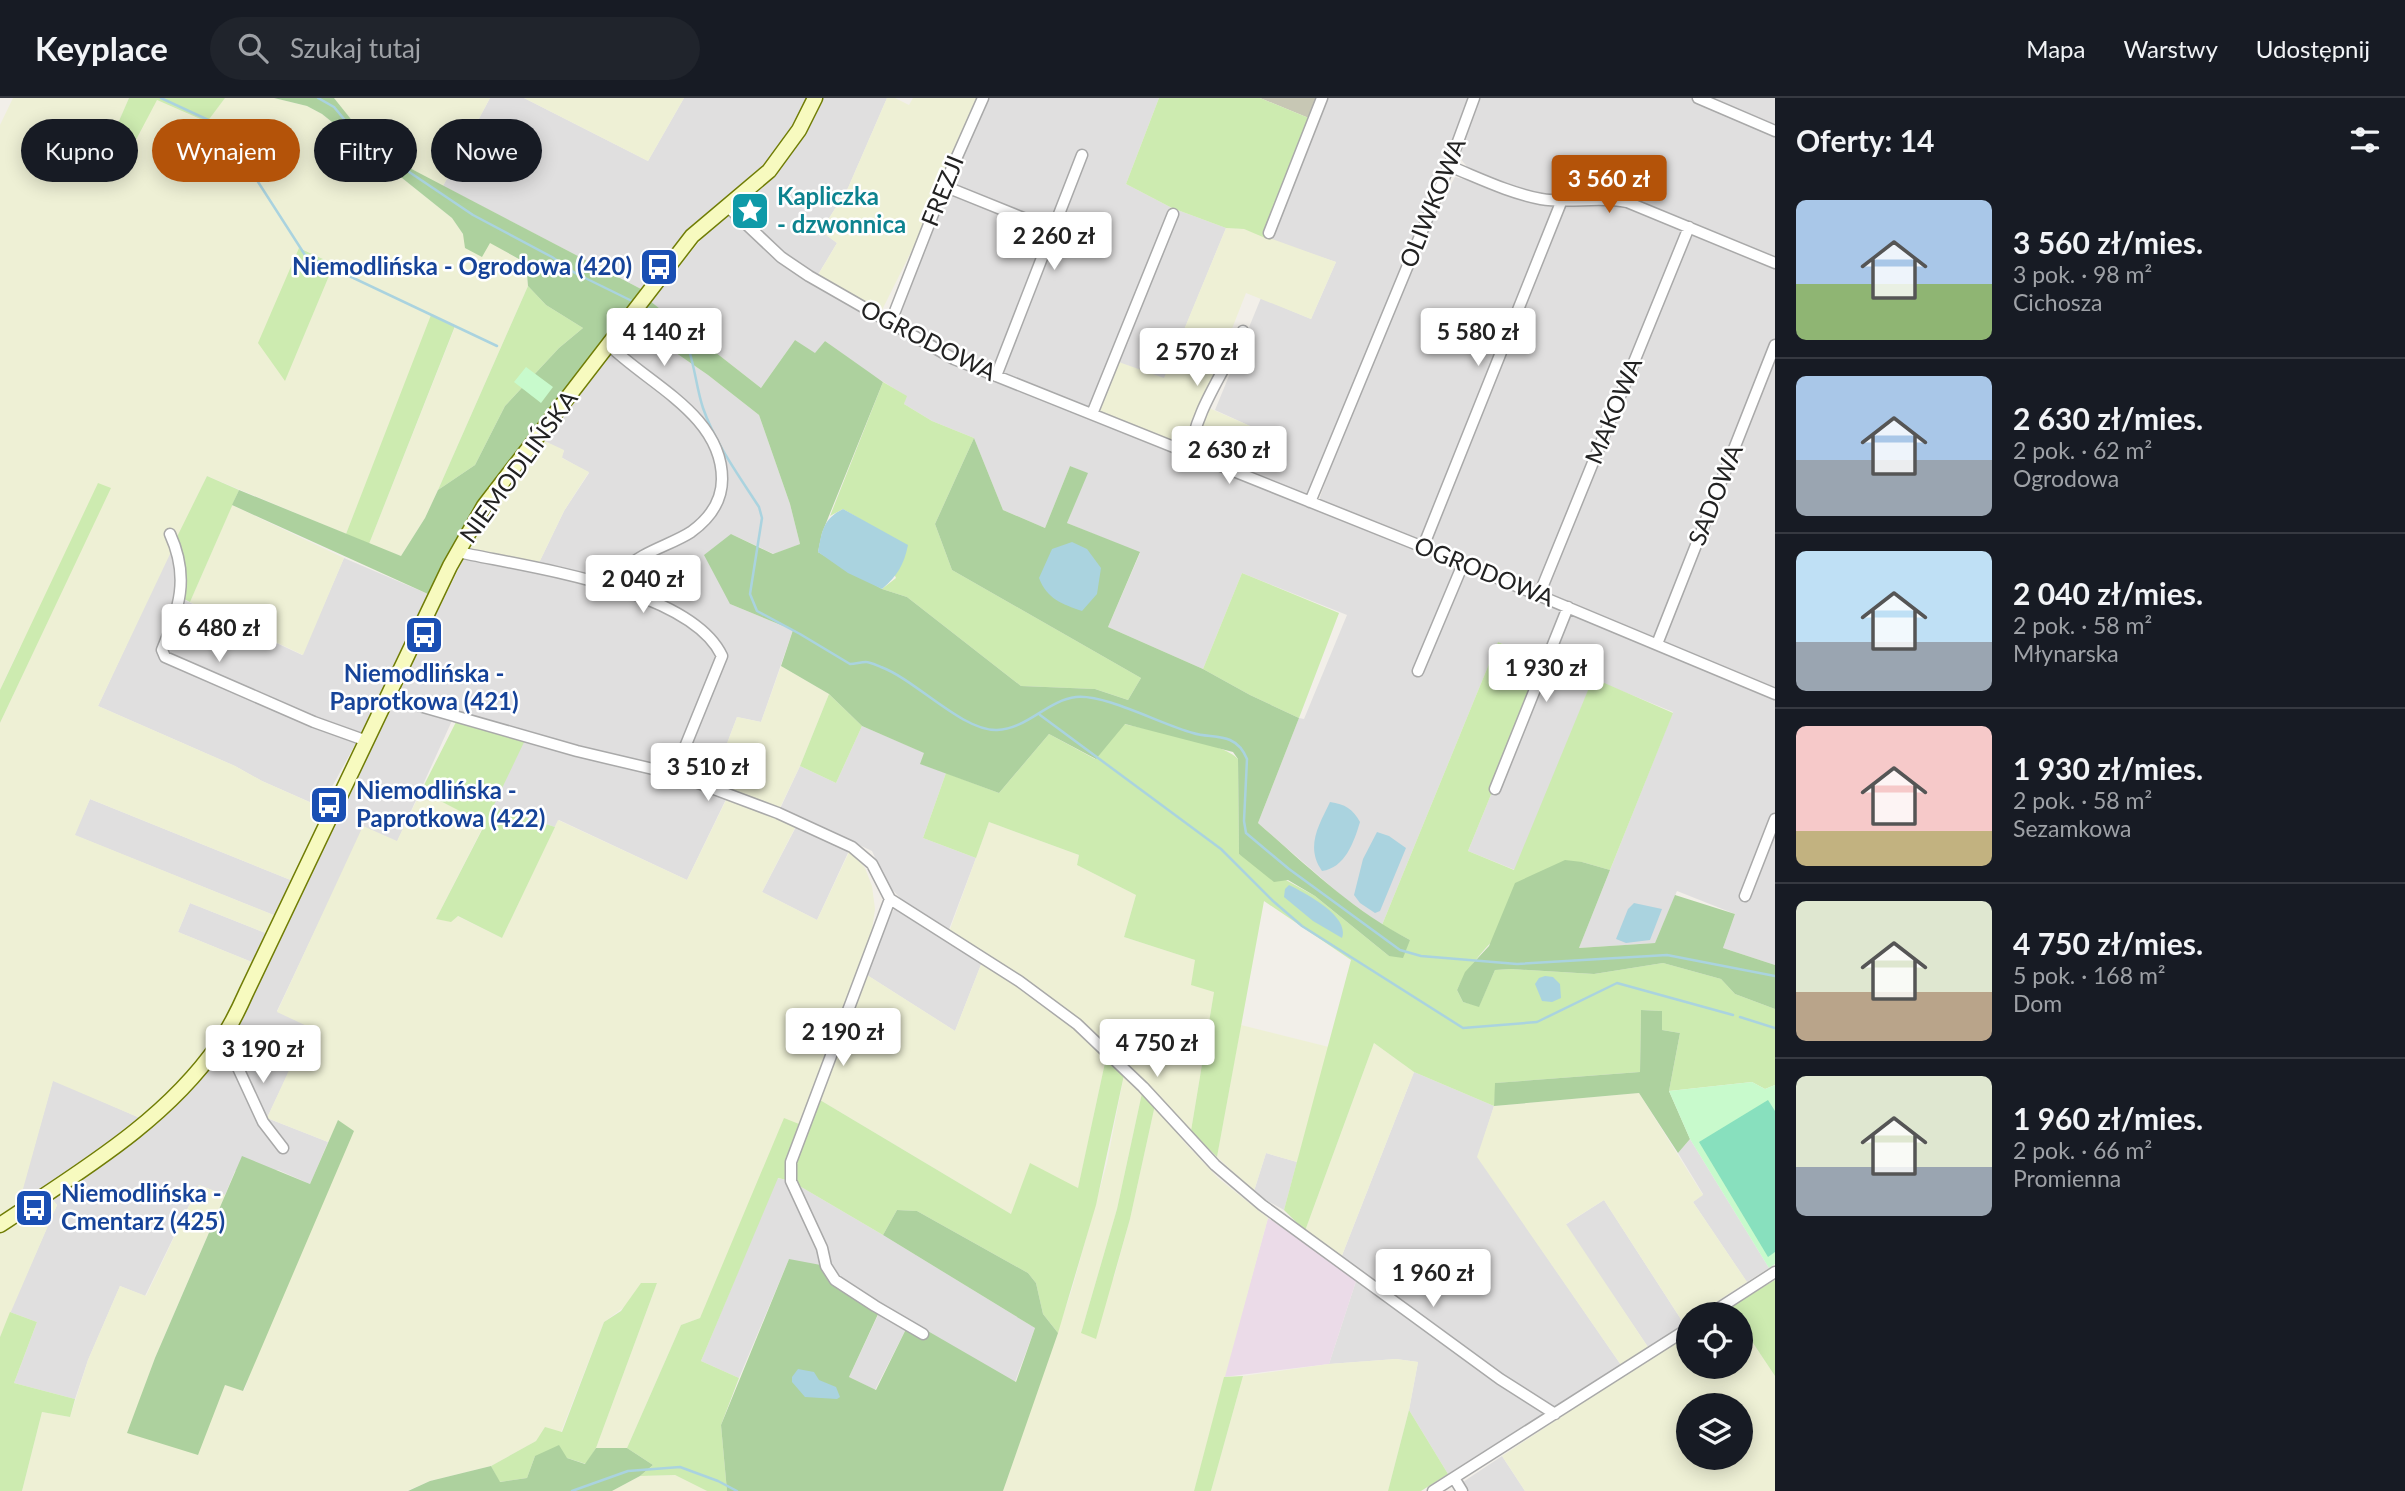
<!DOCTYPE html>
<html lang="pl">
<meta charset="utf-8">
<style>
:root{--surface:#171b24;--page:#20242c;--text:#f1f3f6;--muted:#9ea1a6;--line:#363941;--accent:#b45309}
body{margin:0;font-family:Lato,sans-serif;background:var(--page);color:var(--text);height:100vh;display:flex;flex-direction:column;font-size:26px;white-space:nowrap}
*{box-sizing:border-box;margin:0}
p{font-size:23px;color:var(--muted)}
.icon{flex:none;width:38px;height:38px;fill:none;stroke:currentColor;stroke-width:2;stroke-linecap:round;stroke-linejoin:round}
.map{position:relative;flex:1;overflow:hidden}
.panel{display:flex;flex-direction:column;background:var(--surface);width:630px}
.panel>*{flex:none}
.guide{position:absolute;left:21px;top:21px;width:665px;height:63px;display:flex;gap:14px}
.fabs{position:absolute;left:1676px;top:1204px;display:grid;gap:14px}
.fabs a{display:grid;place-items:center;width:77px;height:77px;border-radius:50%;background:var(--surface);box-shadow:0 4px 18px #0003;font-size:35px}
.price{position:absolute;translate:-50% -60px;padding:0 16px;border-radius:7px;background:#fff;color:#222;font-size:23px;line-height:46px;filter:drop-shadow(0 2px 4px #0008)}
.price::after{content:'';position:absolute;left:50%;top:42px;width:21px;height:16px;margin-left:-10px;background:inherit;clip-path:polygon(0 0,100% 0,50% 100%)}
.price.current{background:var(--accent);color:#fff}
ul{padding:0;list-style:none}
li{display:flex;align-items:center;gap:21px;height:175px;padding:0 21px}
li+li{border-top:2px solid var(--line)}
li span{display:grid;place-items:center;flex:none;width:196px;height:140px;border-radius:10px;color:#555}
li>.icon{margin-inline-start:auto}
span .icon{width:84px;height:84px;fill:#fffc;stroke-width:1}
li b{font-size:30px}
h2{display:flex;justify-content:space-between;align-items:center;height:84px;padding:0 21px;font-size:30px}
.chip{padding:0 24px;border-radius:32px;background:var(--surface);box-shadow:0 4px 18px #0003;font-size:24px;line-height:63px}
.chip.current{background:var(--accent);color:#fff}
header{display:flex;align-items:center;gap:42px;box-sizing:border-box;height:98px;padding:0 35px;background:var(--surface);border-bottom:2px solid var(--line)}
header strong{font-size:33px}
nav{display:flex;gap:38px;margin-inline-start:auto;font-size:24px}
.search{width:490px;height:63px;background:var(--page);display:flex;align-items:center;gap:18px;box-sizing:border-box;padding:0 24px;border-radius:38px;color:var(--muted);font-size:26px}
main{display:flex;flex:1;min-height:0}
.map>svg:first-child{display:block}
.residential{fill:#e0dfdf;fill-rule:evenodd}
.industrial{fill:#ebdbe8}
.construction{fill:#c7c7b4}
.farmland{fill:#eef0d5;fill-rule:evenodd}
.grass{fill:#cdebb0}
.forest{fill:#add19e}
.park{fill:#c8facc}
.pitch{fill:#88e0be}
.water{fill:#aad3df}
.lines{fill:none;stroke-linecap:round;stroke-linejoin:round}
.stream{stroke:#aad3df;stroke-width:2.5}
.minor-casing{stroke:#a9a9a9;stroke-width:13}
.secondary-casing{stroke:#707d05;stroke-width:17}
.minor{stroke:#fff;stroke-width:10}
.secondary{stroke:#f7fabf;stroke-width:14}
.labels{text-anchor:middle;stroke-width:5;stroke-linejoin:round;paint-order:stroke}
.street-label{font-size:24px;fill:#222;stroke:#fff}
.culture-label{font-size:24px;font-weight:bold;fill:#0d838f;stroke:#fff;text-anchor:start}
.transit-label{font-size:24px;font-weight:bold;fill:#164399;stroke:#fff;text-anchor:start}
</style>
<header>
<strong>Keyplace</strong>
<div class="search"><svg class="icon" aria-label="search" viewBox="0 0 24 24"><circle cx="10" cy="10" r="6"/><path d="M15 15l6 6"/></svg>Szukaj tutaj</div>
<nav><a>Mapa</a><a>Warstwy</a><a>Udostępnij</a></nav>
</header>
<main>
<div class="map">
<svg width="1775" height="1393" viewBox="0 0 1775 1393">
<rect width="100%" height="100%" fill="#f2efe9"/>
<!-- residential -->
<path class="residential" d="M490,0H524L648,63L684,0H810L786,39L764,66L743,88L695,127L641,191L443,88Z
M815,0H887L848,90L821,133L837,145L813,185L890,231L983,0H1159L1126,86L1172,110L1226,130L1164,281L1092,316L1263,334L1215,312L1261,200L1311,221L1336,164L1270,142L1324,0H1473L1443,65L1407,169L1455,79L1513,94L1470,72L1458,58L1475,0H1775V867L1723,850L1735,816L1677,793L1655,845L1579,850L1673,614L1593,581L1515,772L1468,753L1545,564L1498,544L1382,827L1342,798L1258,725L1299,620L1304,621L1347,517L1242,475L1203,571L1108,529L1140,455L1067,425L1087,375L1070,368L1045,430L1003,412L974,340L932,323L904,306L906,298L866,273L825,243L815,256L795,242L761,290L650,203L710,131L743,96ZM1365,269L1319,402L1372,428L1281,392L1307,395Z
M634,226L708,277L759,317L790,406L800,446L774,456L731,436L730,506L793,532L761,624L737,619L720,664L737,671L729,695L687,782L559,722L555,729L493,710L455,616L397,744L364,729L277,913L310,929L267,1020L328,1044L310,1086L278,1072L235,1073L225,1097L199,1087L145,1198L120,1188L88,1262L75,1301L14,1285L37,1224L10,1214L57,1107L53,1102L94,1064L15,1117L53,982L147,1023L259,867L178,834L190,805L273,838L281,820L74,737L90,701L298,785L376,638L464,460L536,471L564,413L589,375L561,359L564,353L538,340Z
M174,445L180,500L302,557L344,460L428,496L381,599L321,709L262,683L235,668L98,608Z
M862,628L925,655L921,666L946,675L923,740L976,760L945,842L982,864L955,933L867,877L886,823L901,801L887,786L872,753L853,744L817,822L762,794L798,725L778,715L800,668L836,685Z
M1414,974L1494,1008L1478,1059L1621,1267L1448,1376L1409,1312L1418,1264L1396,1261L1329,1266L1357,1180L1341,1160Z
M1690,1041L1769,1170L1747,1184L1693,1104L1703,1096L1678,1055Z
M1266,1055L1297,1064L1284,1112L1264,1101L1254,1093Z
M777,1080L791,1083L883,1137L1035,1230L1015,1284L907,1229L875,1292L849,1279L879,1215L789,1161L739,1280L701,1263Z
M1604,1102L1684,1226L1648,1249L1565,1127Z
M1502,1358L1525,1393H1456L1454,1390Z"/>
<!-- industrial -->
<path class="industrial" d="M1268,1120L1357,1180L1329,1266L1224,1279Z"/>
<!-- construction -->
<path class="construction" d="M1260,0H1324L1316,23Z"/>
<!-- farmland -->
<path class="farmland" d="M13,0H129L101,64L157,2L206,24L225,0H274L307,8L322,16L452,120L463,136L490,144L526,166L528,188L438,392L425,420L401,458L369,446L455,229L432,218L346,436L207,378L98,608L235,668L262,683L332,714L298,785L90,701L75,737L281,820L273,838L190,805L178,834L259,867L232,924L147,1023L53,983L16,1116L29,1108L53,1102L57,1107L0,1239V625L70,476L20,549L0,592V27ZM300,150L334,166L285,282Z
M334,0H490L443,88L402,66L361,35Z
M524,0H684L648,63Z
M887,0H895L909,7L913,0H983L944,88L881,214L818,177L837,145L821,133L848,90Z
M1226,130L1244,131L1336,164L1311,221L1246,195L1202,307L1264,334L1246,378L1092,316L1113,262L1164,280Z
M538,340L564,352L562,360L589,374L564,413L536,471L468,450L484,408Z
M232,407L344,460L303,557L190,504Z
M781,568L829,596L800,668L778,714L798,724L762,794L817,822L850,752L865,770L872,788L875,811L871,838L856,897L867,877L955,933L982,864L949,834L989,724L1079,757L1077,767L1136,797L1124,839L1195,862L1214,894L1191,1033L1161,999L1111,952L1106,960L1078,1091L1011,1116L815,999L700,1220L681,1227L627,1350H596L657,1185L604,1224L561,1334L545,1330L536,1343L491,1368L430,1383L407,1393H22L42,1314L70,1319L88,1262L120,1188L146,1198L199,1087L225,1097L155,1260L128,1335L225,1287L244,1293L338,1023L328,1044L267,1020L309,929L277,914L363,728L397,743L421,693L485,725L438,817L457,818L502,840L558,722L687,782L729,696L737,671L720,664L737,619L761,624Z
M1241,927L1329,949L1297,1064L1266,1055L1254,1093L1217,1059Z
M1374,945L1414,974L1341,1160L1305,1133Z
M1124,977L1142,995L1117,1111L1081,1235L1114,1179L1130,1121L1155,1007L1185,1045L1218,1080L1268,1120L1194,1393H1003L1072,1191L1107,1065Z
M1639,995L1703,1097L1693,1104L1747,1184L1698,1216H1689V1222L1684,1226L1604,1102L1566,1126L1648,1249L1621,1267L1477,1059L1494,1008Z
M1741,1227L1775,1278V1393H1525L1502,1358L1689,1234V1269H1741ZM1689,1307H1741V1360H1689Z
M1396,1261L1418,1264L1409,1312L1388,1393H1211L1243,1278L1329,1266Z
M675,1377L707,1393H612L640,1378Z"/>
<!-- grass -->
<path class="grass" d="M129,0H225L207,24L157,2L119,74L101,64Z
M1159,0H1260L1316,23L1270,142L1244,131L1226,130L1172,110L1126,86Z
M299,150L334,166L285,283L258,245Z
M528,188L546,207L583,230L559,250L505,308L475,367L438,392Z
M431,217L455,228L369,446L346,436Z
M883,284L907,298L904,306L932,323L974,340L935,426L952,472L1141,580L1128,602L1095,591L1021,588L907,499L882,491L896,480L872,428L843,411L830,418Z
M207,378L239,392L190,504L180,499L174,445Z
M98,385L111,390L0,625V592Z
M1242,475L1339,515L1299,620L1250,597L1203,571Z
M1498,544L1545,564L1468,753L1514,772L1593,580L1673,615L1610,772L1582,764C1542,799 1479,844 1457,892L1463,904L1479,908L1495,872L1511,871L1594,876L1663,865L1721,881L1735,896L1775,911V987L1765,991L1752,984L1669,993L1680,935L1662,932V913L1641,912L1640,974L1496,985L1494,1008L1414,974L1374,945L1305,1133L1284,1112L1351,862L1264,803L1217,1059L1191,1033L1214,894L1191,887L1195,862L1124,839L1136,797L1077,767L1079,757L989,724L976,760L923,740L946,675L999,695L1049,636L1095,661L1124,626C1149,632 1225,645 1238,661L1239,756L1315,798L1389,858L1410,842L1382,827Z
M829,596L862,628L836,685L800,668Z
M456,624L527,638L493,709L555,729L502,840L458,818L451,824L436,821L485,726L421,693Z
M1106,960L1124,977L1096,1107L1058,1235L1043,1216L1036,1185L1028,1175L917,1113L897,1112L883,1137L791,1083L778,1080L701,1263L739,1280L721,1327L727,1393H707L675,1377L640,1378L653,1367L627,1350L681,1227L700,1220L784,1020L804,1028L815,999L1011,1116L1030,1065L1078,1090Z
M1142,995L1155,1007L1130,1121L1096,1241L1081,1235L1117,1111Z
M1775,1182V1278L1741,1227V1216H1734L1730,1209Z
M641,1185H657L596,1350L586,1366L567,1360L535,1358L527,1380L499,1384L491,1368L536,1343L545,1329L562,1334L604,1224L621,1213Z
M10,1214L37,1224L14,1285L75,1301L70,1319L42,1314L22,1393H0V1239Z
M1243,1278L1211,1393H1194L1224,1279Z
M1409,1312L1448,1376L1421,1393H1388Z"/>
<!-- forest -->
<path class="forest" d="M274,0H334L362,35L402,66L641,191L598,248L538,340L451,451L428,496L232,407L239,392L401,458L425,420L438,392L475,367L505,308L559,250L583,230L546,207L528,188L526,165L490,145L482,159L465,150L463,136L452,120L322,16L307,8Z
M650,203L761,290L795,242L815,255L825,243L883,284L822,435L818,454L882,491L907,499L1021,588L1095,591L1128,602L1141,580L952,472L935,426L974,340L1003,412L1045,430L1070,368L1088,375L1067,425L1140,454L1108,529L1203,571L1250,597L1299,620L1258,725C1306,767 1352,812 1410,842L1403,860L1389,858L1315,798L1288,782L1274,784L1239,756L1238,661L1233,654L1125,626L1096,661L1049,636L999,695L920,666L924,655L862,628L829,596L781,568L793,532L730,506L704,457L731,436L773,456L800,446L790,406L759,317L708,277L634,226Z
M1565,762L1582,764L1610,772L1579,850L1655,845L1675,797L1735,816L1723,850L1775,867V911L1735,896L1721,881L1663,865L1594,876L1511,871L1495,872L1479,909L1463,904L1457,892L1465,874L1489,848L1515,785Z
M1641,912L1662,913V932L1680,935L1669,993L1690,1041L1678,1055L1639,995L1494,1008L1495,985L1640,974Z
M338,1022L354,1033L243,1293L225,1287L198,1357L127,1335L155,1260L242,1058L310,1086Z
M897,1112L917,1113L1028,1175L1036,1185L1043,1216L1058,1235L1003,1393H727L721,1327L789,1161L826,1168L879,1214L849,1279L876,1292L907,1229V1221L1016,1284L1035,1230L883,1137Z
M559,1347L567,1360L585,1366L596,1350H627L653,1367L640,1378L612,1393H408L430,1383L491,1368L500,1384L527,1380L535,1358Z"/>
<!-- park -->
<path class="park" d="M526,269L553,289L541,305L514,284Z
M1752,984L1765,991L1775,987V1166L1769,1170L1690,1041L1669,993Z"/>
<!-- pitch -->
<path class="pitch" d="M1768,1002L1775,1013V1154L1768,1159L1699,1044Z"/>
<!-- water -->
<path class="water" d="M843,411L908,447C904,467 897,478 882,491L848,475L818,454C822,433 823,421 843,411Z
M1072,444L1087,451L1101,470L1097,496L1082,513C1062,506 1047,501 1039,480L1052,451Z
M1330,704C1345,706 1353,711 1360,724C1354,744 1345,770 1322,773C1305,749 1319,727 1330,704Z
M1377,734L1389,738L1406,750L1380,813L1375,815L1360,805L1354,797L1363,761Z
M1289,787C1305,795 1350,818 1342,840L1313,823L1284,799L1285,791Z
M1634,805L1662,811L1650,842L1626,845L1616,841L1628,811Z
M1545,878L1553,879L1560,886L1561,900L1552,904L1542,903L1535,886L1539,880Z
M798,1271L814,1274L819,1282L836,1289L840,1299L837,1301L805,1299L792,1284V1279Z"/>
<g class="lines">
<!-- stream -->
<path class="stream" d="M161,0L217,26L235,48L305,157L497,248
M318,0L334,9L349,27L381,55L473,117L552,159L575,175L634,204
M643,208C654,213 669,218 676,227C694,249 694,283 703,310C715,345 739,378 759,409L762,420L750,496L757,513L800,536L850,566C855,566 861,564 866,564C870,564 876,567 881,569C916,582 962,633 997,632C1027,631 1048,602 1076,599C1106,596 1162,627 1193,635C1205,639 1219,637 1230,642C1239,646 1243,652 1247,661L1244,723L1246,735L1289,771L1400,852L1421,858L1517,866L1667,857L1775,878
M1040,617L1221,751L1273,803L1302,828L1463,930L1537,924L1617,885L1733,917
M1740,919L1775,930
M572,1393L628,1373L680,1369L718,1383L737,1393"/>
<defs>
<path id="minor" d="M1698,0L1775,33
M1449,68C1479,80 1509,95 1541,101C1570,106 1598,98 1627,104L1775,165
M944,88L1053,132
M727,108L781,159L809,178L954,261L1423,449L1775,596
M1269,135L1322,0
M890,226L944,88L983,0
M609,247C648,286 722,317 722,381C722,404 709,421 691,434C673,446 639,455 626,471C621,476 618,483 615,489
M996,278L1082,57
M1092,316L1173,116
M1191,356C1192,317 1227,270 1243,233
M1310,404L1449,68L1474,0
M170,436C190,480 179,510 162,552L165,559L314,624L367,643
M1423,449L1562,102
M458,454C526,469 690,490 722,558L674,676
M1539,497L1689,129
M1657,546L1775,247
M1418,573L1463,466
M388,599L577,653L674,676L778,715L852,749L872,766L890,801L1019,883L1077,926L1143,989L1215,1067L1262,1107L1500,1281L1555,1316
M1495,691L1568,509
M1745,798L1775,721
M890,801L791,1064V1083L822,1150L826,1168L835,1182L875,1208L923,1236
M220,945L233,959L263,1024L283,1050
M1710,1216L1775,1174
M1454,1380L1462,1393
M1433,1393L1689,1230"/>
<path id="secondary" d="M0,1127C77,1075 164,1025 218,947C229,931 238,913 246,895L450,468L484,408L692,138L769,73L799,32L815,0"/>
</defs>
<!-- minor casing -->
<use href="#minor" class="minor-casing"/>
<!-- secondary casing -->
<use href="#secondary" class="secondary-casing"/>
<!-- minor -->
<use href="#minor" class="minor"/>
<!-- secondary -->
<use href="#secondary" class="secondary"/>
</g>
<!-- icons -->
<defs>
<symbol id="sight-square" viewBox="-11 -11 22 22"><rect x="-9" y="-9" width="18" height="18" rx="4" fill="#0f9aa8" stroke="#fff"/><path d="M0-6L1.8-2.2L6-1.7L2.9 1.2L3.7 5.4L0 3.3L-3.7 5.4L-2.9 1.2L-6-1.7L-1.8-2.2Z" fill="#fff"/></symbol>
<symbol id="bus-square" viewBox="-11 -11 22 22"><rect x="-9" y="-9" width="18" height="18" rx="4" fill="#1a4fb4" stroke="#fff"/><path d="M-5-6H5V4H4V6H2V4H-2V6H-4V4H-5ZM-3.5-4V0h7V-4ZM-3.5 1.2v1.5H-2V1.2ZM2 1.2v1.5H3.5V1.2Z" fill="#fff"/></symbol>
</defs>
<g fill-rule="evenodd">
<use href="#sight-square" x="728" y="91" width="44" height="44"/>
<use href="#bus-square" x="637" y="147" width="44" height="44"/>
<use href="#bus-square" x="402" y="515" width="44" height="44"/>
<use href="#bus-square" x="307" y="685" width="44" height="44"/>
<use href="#bus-square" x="12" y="1088" width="44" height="44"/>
</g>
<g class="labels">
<!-- street labels -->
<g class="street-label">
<text transform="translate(943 93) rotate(-68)" y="8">FREZJI</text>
<text transform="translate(1433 105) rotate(-68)" y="8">OLIWKOWA</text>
<text transform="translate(928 243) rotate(27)" y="8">OGRODOWA</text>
<text transform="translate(1614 313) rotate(-68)" y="8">MAKOWA</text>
<text transform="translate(519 369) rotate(-54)" y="8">NIEMODLIŃSKA</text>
<text transform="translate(1716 397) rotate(-68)" y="8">SADOWA</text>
<text transform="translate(1484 474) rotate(22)" y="8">OGRODOWA</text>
</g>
<!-- culture labels -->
<g class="culture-label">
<text x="777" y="107">Kapliczka<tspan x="777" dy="28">- dzwonnica</tspan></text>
</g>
<!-- transit labels -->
<g class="transit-label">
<text x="632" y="177" text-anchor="end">Niemodlińska - Ogrodowa (420)</text>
<text x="424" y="584" text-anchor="middle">Niemodlińska -<tspan x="424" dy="28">Paprotkowa (421)</tspan></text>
<text x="356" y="701">Niemodlińska -<tspan x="356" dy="28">Paprotkowa (422)</tspan></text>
<text x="61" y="1104">Niemodlińska -<tspan x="61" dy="28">Cmentarz (425)</tspan></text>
</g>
</g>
</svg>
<div class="fabs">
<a><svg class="icon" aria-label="locate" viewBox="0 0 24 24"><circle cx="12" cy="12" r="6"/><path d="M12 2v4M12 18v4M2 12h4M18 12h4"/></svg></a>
<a><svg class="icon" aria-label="layers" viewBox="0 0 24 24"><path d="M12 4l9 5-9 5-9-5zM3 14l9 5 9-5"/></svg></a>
</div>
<b class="price current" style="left:1609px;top:117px">3 560 zł</b>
<b class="price" style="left:1054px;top:174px">2 260 zł</b>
<b class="price" style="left:664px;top:270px">4 140 zł</b>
<b class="price" style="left:1478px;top:270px">5 580 zł</b>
<b class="price" style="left:1197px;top:290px">2 570 zł</b>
<b class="price" style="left:1229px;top:388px">2 630 zł</b>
<b class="price" style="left:643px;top:517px">2 040 zł</b>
<b class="price" style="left:219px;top:566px">6 480 zł</b>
<b class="price" style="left:1546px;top:606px">1 930 zł</b>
<b class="price" style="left:708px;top:705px">3 510 zł</b>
<b class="price" style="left:843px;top:970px">2 190 zł</b>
<b class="price" style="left:1157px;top:981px">4 750 zł</b>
<b class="price" style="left:263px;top:987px">3 190 zł</b>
<b class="price" style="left:1433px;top:1211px">1 960 zł</b>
<div class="guide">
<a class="chip">Kupno</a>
<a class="chip current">Wynajem</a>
<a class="chip">Filtry</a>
<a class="chip">Nowe</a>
</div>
</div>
<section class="panel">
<h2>Oferty: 14<svg class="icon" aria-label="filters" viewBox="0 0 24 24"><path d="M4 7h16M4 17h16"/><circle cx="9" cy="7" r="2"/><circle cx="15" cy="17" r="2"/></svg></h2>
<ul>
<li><span style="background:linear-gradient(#a9c7e8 60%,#8fb573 0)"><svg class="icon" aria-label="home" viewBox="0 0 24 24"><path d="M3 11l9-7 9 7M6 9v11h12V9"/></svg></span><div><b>3 560 zł/mies.</b><p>3 pok. · 98 m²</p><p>Cichosza</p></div></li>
<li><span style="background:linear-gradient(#a9c7e8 60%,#9aa5b1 0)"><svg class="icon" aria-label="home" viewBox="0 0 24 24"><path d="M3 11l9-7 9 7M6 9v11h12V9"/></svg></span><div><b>2 630 zł/mies.</b><p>2 pok. · 62 m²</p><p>Ogrodowa</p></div></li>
<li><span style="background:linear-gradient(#bfe0f5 65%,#9aa5b1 0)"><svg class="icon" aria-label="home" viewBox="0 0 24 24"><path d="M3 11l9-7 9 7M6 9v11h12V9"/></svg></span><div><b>2 040 zł/mies.</b><p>2 pok. · 58 m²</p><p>Młynarska</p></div></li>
<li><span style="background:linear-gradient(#f6c9c9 75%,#c2b280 0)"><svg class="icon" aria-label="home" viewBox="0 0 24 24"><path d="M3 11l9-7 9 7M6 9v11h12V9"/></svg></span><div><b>1 930 zł/mies.</b><p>2 pok. · 58 m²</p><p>Sezamkowa</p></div></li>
<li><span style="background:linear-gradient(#dfe7d0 65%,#b9a48a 0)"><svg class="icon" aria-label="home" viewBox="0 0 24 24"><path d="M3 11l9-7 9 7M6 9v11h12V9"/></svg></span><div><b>4 750 zł/mies.</b><p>5 pok. · 168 m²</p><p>Dom</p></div></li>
<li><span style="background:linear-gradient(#dfe7d0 65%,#9aa5b1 0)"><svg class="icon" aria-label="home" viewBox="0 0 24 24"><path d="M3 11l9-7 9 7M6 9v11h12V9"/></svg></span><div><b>1 960 zł/mies.</b><p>2 pok. · 66 m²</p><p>Promienna</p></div></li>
</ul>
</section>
</main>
